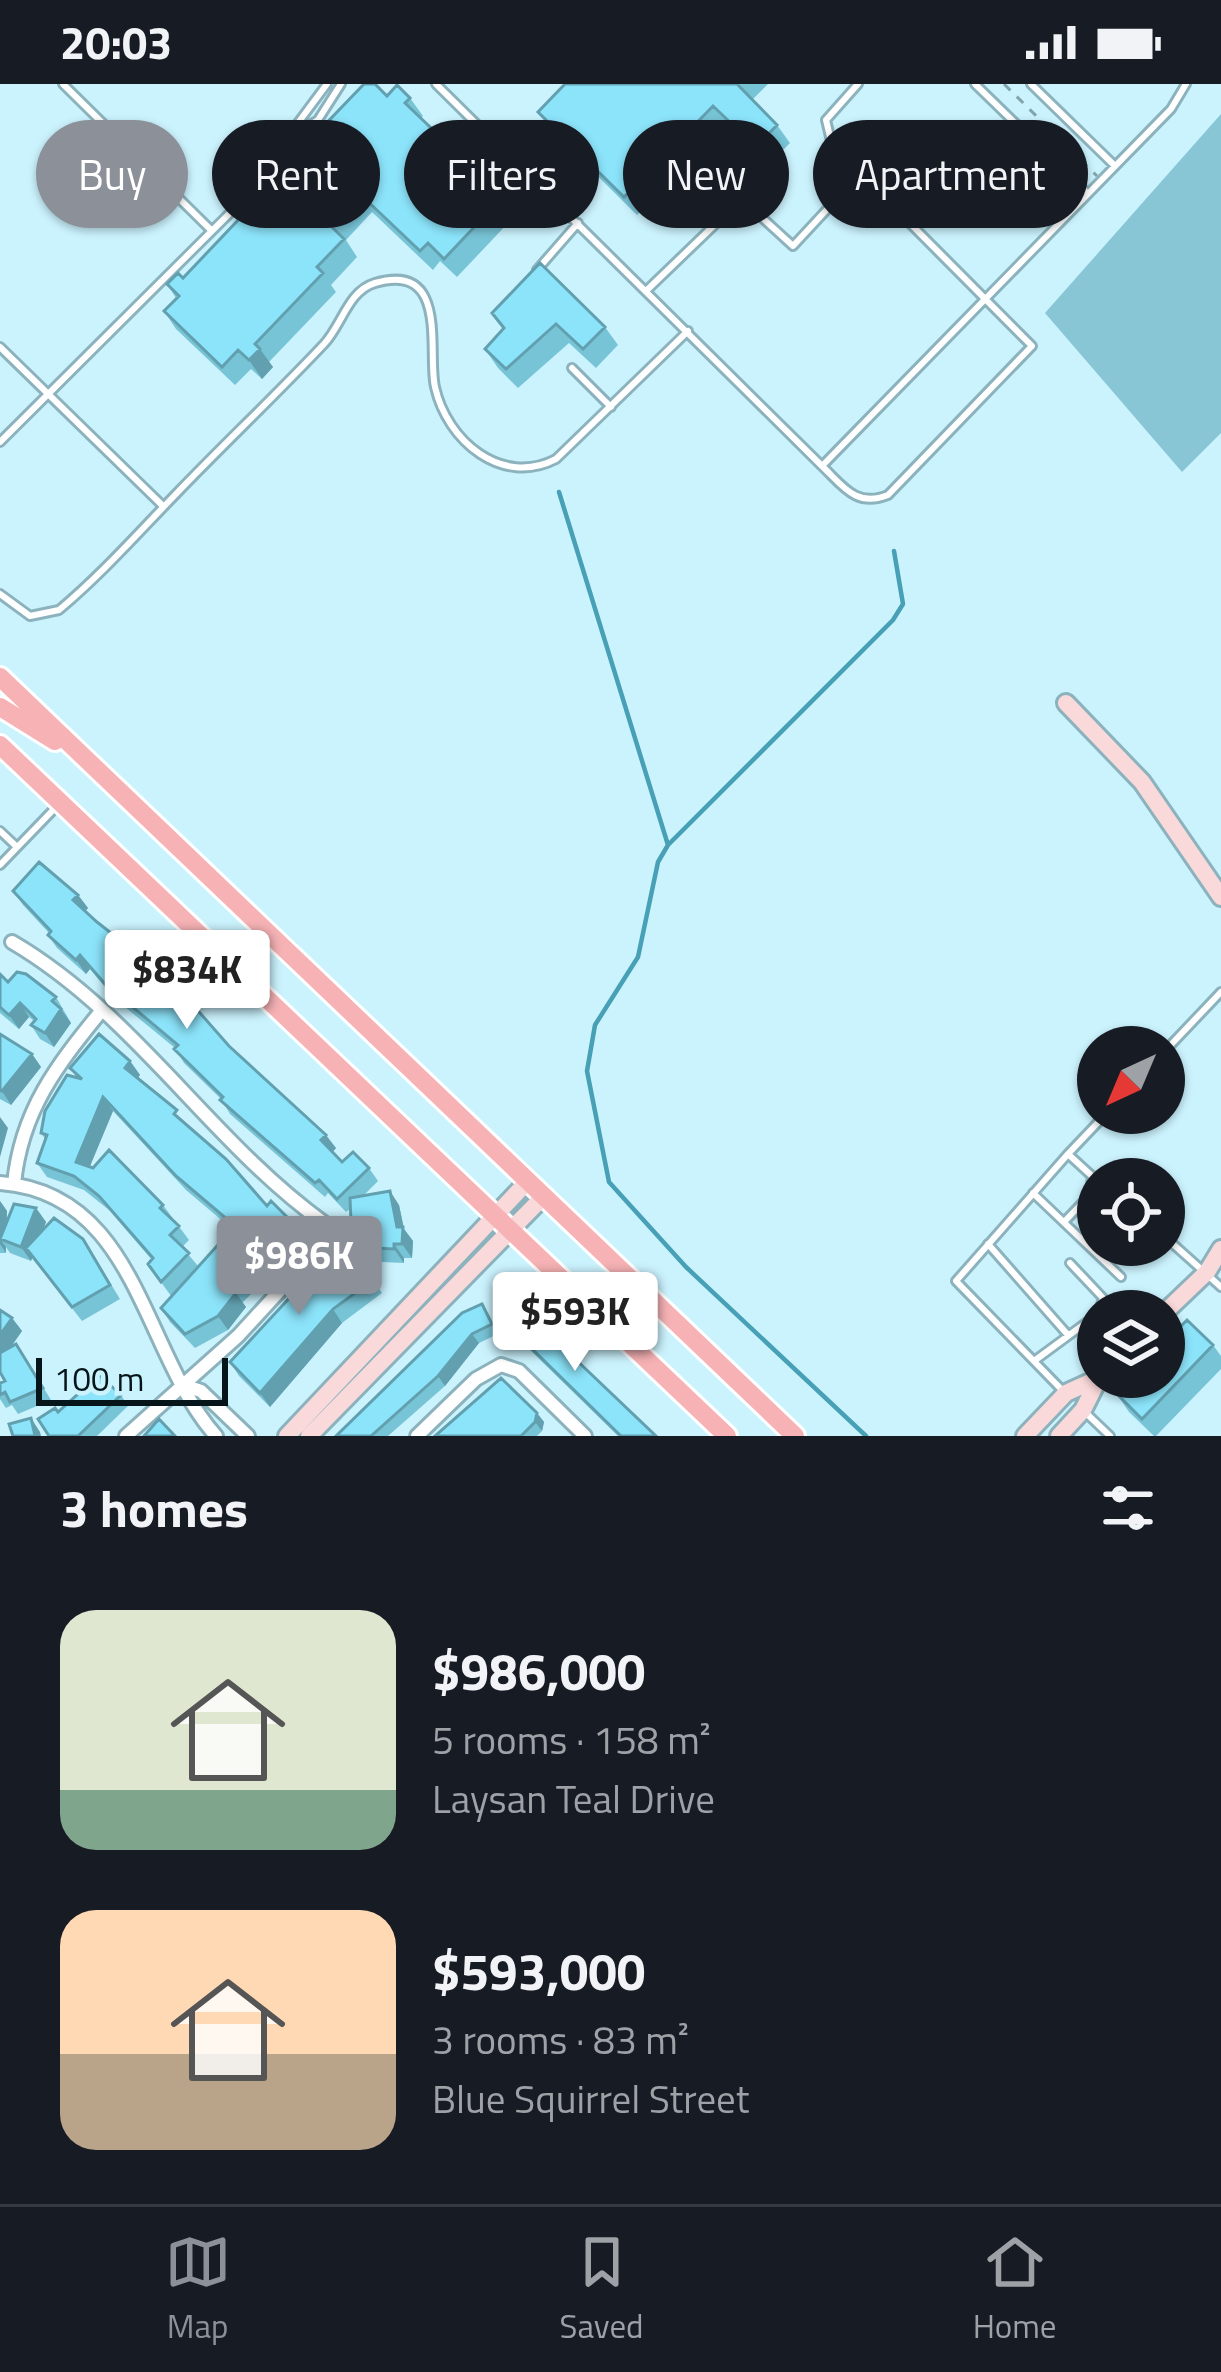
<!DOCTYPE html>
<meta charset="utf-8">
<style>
:root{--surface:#171b24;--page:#242831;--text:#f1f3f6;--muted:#9ea1a6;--line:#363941;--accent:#8c9099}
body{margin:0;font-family:"Titillium Web",sans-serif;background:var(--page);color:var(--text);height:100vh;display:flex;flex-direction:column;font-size:45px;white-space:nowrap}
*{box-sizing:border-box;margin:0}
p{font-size:39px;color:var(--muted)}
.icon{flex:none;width:66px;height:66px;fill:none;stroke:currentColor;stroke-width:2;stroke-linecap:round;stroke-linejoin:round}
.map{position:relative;height:1352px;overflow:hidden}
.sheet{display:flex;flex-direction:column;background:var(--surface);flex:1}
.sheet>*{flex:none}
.hud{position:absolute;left:36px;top:36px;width:1149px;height:108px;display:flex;gap:24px}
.needle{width:78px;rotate:224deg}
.fabs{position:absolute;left:1077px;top:942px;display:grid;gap:24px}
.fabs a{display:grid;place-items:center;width:108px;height:108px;border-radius:50%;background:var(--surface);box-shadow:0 3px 9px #0004;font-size:60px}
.scale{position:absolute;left:36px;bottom:30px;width:192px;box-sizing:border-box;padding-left:12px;border:6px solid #061519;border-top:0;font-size:33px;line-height:42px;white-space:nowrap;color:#061519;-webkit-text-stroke:9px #cbf3fe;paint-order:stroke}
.price{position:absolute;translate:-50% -102px;padding:0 27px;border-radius:12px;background:#fff;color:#222;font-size:39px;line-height:78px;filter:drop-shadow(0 3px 6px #0008)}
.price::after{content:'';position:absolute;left:50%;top:72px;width:36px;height:27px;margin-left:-18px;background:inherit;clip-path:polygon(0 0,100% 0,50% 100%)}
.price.on{background:var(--accent);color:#fff}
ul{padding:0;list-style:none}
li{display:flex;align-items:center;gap:36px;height:300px;padding:0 60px}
li span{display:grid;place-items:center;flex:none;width:336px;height:240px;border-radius:36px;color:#555}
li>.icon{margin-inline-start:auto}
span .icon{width:144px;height:144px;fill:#fffc;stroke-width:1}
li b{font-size:51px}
h2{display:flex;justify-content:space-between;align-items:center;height:144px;padding:0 60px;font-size:51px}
.tag{padding:0 42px;border-radius:54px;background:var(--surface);box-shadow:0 3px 9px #0004;font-size:42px;line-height:108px}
.tag.on{background:var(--accent);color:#fff}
.status{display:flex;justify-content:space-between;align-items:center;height:84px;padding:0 60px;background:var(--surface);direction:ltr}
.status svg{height:33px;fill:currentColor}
.dock{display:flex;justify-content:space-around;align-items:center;height:168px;border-top:3px solid var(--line);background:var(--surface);font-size:33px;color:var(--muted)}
.dock a{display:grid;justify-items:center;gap:6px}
.dock .on{color:var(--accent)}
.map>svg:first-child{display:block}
.green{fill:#88c6d6}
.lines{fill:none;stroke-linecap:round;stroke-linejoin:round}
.stream{stroke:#47a0b5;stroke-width:4.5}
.lane-casing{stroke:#8cb3bd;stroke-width:12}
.street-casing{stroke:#8cb3bd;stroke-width:18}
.secondary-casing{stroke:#8cb3bd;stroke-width:22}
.primary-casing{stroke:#fff;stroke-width:24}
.path{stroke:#84a4ac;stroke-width:3;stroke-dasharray:9 9;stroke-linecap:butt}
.lane{stroke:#fff;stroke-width:6}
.street{stroke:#fff;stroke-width:12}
.secondary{stroke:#fad9da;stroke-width:16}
.primary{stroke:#f6b2b5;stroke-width:18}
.wall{fill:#78c4d7;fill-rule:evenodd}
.shaded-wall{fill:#62a0af}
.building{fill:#8ce4fa;stroke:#62a0af;stroke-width:3}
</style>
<div class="status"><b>20:03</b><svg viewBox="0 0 49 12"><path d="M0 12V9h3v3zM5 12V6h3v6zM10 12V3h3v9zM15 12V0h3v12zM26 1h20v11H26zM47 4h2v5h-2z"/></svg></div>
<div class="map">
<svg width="1221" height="1352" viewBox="0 0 1221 1352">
<rect width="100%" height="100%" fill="#cbf3fe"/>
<!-- green -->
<path class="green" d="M1221,30V349L1182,388L1045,229Z"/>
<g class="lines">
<!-- stream -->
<path class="stream" d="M559,408L668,761
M866,1352L686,1183L609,1098L587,987L595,941L638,873L658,778L668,761L893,536L903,520L894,467"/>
<defs>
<path id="lane" d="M63,0L211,146
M436,0L822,382C843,402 856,424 888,411L1032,262L832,61L826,36L858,0
M975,0L1088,110
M1031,0L1115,82
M289,54L318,36L341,0
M246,105L289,96L305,72L303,48
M537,186L578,139
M647,206L728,128L757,129L793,162L859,91
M0,263L163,422
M572,284L611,323
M0,358L237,122L264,73L286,55L327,0
M822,382L1171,25L1186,0
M0,510L30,532L59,526C101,491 138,449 176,410C225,359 276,311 324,260C342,241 348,207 375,199C450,177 427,269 435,303C447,357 502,403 556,375L688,247
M0,747L17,763
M0,781L56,723
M1164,968L1221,908
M1092,1092L1112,1095
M1033,1109L1121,1193
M1098,1118L1090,1111L1092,1092L1068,1070L1107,1029
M1064,1138L1090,1111
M1164,1152L1221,1203
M988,1160L1068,1251
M1070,1179L1103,1214L1099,1227
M1034,1277L1098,1230
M1063,1307L956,1197L1068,1070
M1086,1329L1110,1352"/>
<path id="street" d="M12,858C135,930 210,1057 324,1139L330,1152L238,1252L126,1352
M0,1099C138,1109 142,1269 216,1352
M14,1100C21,1027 57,981 102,926
M183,1301L201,1307L248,1352
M417,1352L476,1295L501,1281L519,1287L585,1352"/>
<path id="secondary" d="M1066,619L1142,698L1221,813
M1164,1229L1207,1188L1221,1165
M287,1352L528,1097
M309,1352L544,1112
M1025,1352L1066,1309L1099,1294
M1059,1352L1083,1326L1099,1294"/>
<path id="primary" d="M0,593L795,1352
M0,623L55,657
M0,661L727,1352"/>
</defs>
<!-- lane casing -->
<use href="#lane" class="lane-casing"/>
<!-- street casing -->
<use href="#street" class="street-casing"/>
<!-- secondary casing -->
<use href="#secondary" class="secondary-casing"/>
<!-- primary casing -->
<use href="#primary" class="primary-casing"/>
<!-- path -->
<path class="path" d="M1004,0L1097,92"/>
<!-- lane -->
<use href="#lane" class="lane"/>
<!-- street -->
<use href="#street" class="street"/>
<!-- secondary -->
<use href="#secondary" class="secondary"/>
<!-- primary -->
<use href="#primary" class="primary"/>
</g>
<!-- wall -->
<path class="wall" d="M565,0H768L752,16L777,41L790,59L768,81L726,40L637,131L551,46L538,28Z
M387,12L410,14L423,32L421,34L474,85L491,93L504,111L499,117L512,135L457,193L440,177L433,186L372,128L346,156L357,173L331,201L336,208L269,278L273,283L262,295L251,285L235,301L176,245L164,227L176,214L167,200L183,194L268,120L303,119L332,89L324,78L330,71L315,51Z
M492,229L605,243L618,261L596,284L569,259L518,304L498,284L485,265L503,245Z
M13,807L78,811L88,824L85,827L336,1064L332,1068L342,1078L369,1084L378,1097L363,1112L399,1121L404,1145L413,1157L412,1174H404V1179L361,1177L352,1163L350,1125L346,1128L328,1109L325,1113L230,1030L221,1015L184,979L175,964L114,914L90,885L86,890L57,864L48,851L49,849L23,821Z
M0,890L8,898L56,913L71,939L54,963L40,955L31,941L34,937L29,933L19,945L0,929Z
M0,950L32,970L41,983L11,1021L0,1015Z
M130,977L140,991L137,994L267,1122L296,1142L306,1155L242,1219L246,1223L228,1246L195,1264L170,1238L161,1224L171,1212L148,1180L152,1176L109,1126L84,1106L47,1093L37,1079L45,1055L41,1049L77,994L70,984ZM113,1027L186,1106L232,1145L198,1182L182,1163L189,1156L163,1121L89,1083Z
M0,1117L7,1127V1138L36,1124L46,1138L42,1147L92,1169L120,1215L82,1237L32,1173L31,1177L10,1169L6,1163V1169H0Z
M373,1196L382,1209L342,1239L270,1323L239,1292L230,1278Z
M506,1222L656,1352H618L528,1264L523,1257L505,1248L498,1239Z
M488,1229L498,1250L479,1259L445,1302L388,1352H336Z
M12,1234L22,1247L11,1263L24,1272L51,1316L18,1330L12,1321L6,1324L0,1315V1299L5,1297Z
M1213,1261L1221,1272V1285L1156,1352H1154L1129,1328L1116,1309Z
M121,1311L128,1322L97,1352H49L58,1328Z
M537,1329L544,1338L542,1347L537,1352H435Z"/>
<!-- shaded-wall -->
<path class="shaded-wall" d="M260,265L273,283L262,295L249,276Z
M78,811L88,824L83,830L73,816Z
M80,871L90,885L86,890L76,876Z
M20,919L29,933L19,945L9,931Z
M61,925L71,939L54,963L45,949Z
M32,970L41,983L11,1021L2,1007Z
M130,977L140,991L134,998L125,984Z
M103,1013L113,1027L86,1092L76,1078Z
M0,1033L8,1044L0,1073Z
M326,1051L336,1064L331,1070L321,1056Z
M390,1107L399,1121L404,1145L413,1157L412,1174L402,1160L397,1143Z
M0,1117L7,1127L6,1157L0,1155L6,1163V1169L0,1160Z
M36,1124L46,1138L31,1177L21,1163Z
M394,1160L404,1174V1179L394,1165Z
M236,1209L246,1223L228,1246L218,1232Z
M333,1225L342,1239L270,1323L260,1309Z
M12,1234L22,1247L0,1278V1251Z
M472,1250L479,1259L445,1302L438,1292Z
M537,1329L544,1338L542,1347L535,1338Z
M31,1334L40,1348L41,1352H35Z"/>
<!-- building -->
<path class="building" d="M364,0H375L387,12L397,1L410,14L405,19L474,85L478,81L491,93L483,102L499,117L444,175L428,159L420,167L360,110L330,141L344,155L317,183L323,189L255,260L260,265L249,276L238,266L222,283L164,227L179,212L167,200L178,189L183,194L260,113L268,120L286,102L303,119L333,87L324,78L333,68L315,51Z
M565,0H737L777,41L756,63L713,22L624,113L538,28Z
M540,179L605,243L583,265L556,240L506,285L485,265L504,244L492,229Z
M39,778L78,811L73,816L97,838L171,896L229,962L326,1051L321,1056L342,1078L353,1068L369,1084L337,1115L319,1096L315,1099L220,1016L223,1013L174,965L178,961L105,900L80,871L76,876L48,851L51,847L13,807Z
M17,888L26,890L56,913L52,917L61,925L45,949L31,941L36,935L20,919L9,931L0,923V890L8,898Z
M0,950L32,970L2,1007L0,1006Z
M99,950L130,977L125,984L177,1026L174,1030L226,1075L267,1122L271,1117L296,1142L232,1205L236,1209L218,1232L185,1250L161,1224L235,1142L176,1092L103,1013L76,1078L93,1084L109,1066L163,1121L160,1124L179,1142L170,1151L189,1169L161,1198L148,1180L153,1174L99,1112L74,1092L37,1079L47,1051L41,1049L45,1027L67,991L82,995L70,984Z
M390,1107L397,1143H403L402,1160H394V1165L352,1163L350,1114Z
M14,1120L36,1124L21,1163L0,1155Z
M54,1134L83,1155L110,1201L72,1223L26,1164Z
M340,1164L373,1196L333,1225L260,1309L230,1278L294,1209L291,1206L302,1194Z
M482,1220L492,1240L472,1250L438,1292L371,1352H336L462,1229Z
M506,1222L527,1229L656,1352H621L522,1255L525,1251L498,1239Z
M0,1226L12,1234L0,1251Z
M1187,1236L1213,1261L1142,1335L1116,1309L1132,1293H1164V1259Z
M16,1260L43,1304L10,1318L5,1308L0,1311V1299L5,1297L0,1288V1269Z
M99,1291L121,1311L78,1352H49L38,1335L55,1324L58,1328Z
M501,1294L537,1329L535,1338L521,1352H435Z
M31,1334L35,1352H13L9,1340Z
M159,1335L175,1352H144Z"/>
</svg>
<div class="fabs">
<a><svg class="needle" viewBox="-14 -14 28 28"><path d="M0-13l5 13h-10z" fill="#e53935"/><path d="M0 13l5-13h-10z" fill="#9ea1a6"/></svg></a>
<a><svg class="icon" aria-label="locate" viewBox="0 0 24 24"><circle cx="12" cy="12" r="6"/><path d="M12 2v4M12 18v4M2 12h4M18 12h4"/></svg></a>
<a><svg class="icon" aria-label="layers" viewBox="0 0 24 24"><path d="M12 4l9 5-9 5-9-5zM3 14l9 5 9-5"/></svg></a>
</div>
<div class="scale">100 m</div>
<b class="price" style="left:187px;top:948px">$834K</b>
<b class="price on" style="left:299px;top:1234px">$986K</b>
<b class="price" style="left:575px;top:1290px">$593K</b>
<div class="hud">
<a class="tag on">Buy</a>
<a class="tag">Rent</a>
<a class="tag">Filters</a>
<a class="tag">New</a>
<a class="tag">Apartment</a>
</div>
</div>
<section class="sheet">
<h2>3 homes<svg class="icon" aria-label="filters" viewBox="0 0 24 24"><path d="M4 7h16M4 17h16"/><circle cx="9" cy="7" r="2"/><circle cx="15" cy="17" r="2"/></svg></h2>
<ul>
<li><span style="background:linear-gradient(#dfe7d0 75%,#7fa58c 0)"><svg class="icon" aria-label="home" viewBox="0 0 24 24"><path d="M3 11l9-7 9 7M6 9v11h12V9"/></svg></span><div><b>$986,000</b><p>5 rooms · 158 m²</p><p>Laysan Teal Drive</p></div></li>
<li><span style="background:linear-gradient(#ffd9b3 60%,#b9a48a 0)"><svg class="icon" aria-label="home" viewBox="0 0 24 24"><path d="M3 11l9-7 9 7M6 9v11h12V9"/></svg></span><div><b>$593,000</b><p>3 rooms · 83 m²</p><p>Blue Squirrel Street</p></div></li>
</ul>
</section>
<nav class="dock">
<a class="on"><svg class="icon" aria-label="map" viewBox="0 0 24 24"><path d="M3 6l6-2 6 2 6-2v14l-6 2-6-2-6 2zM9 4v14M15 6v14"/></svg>Map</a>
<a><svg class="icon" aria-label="saved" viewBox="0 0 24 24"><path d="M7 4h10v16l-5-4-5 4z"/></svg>Saved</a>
<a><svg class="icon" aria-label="home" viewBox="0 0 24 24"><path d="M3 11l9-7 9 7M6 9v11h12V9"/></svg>Home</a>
</nav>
